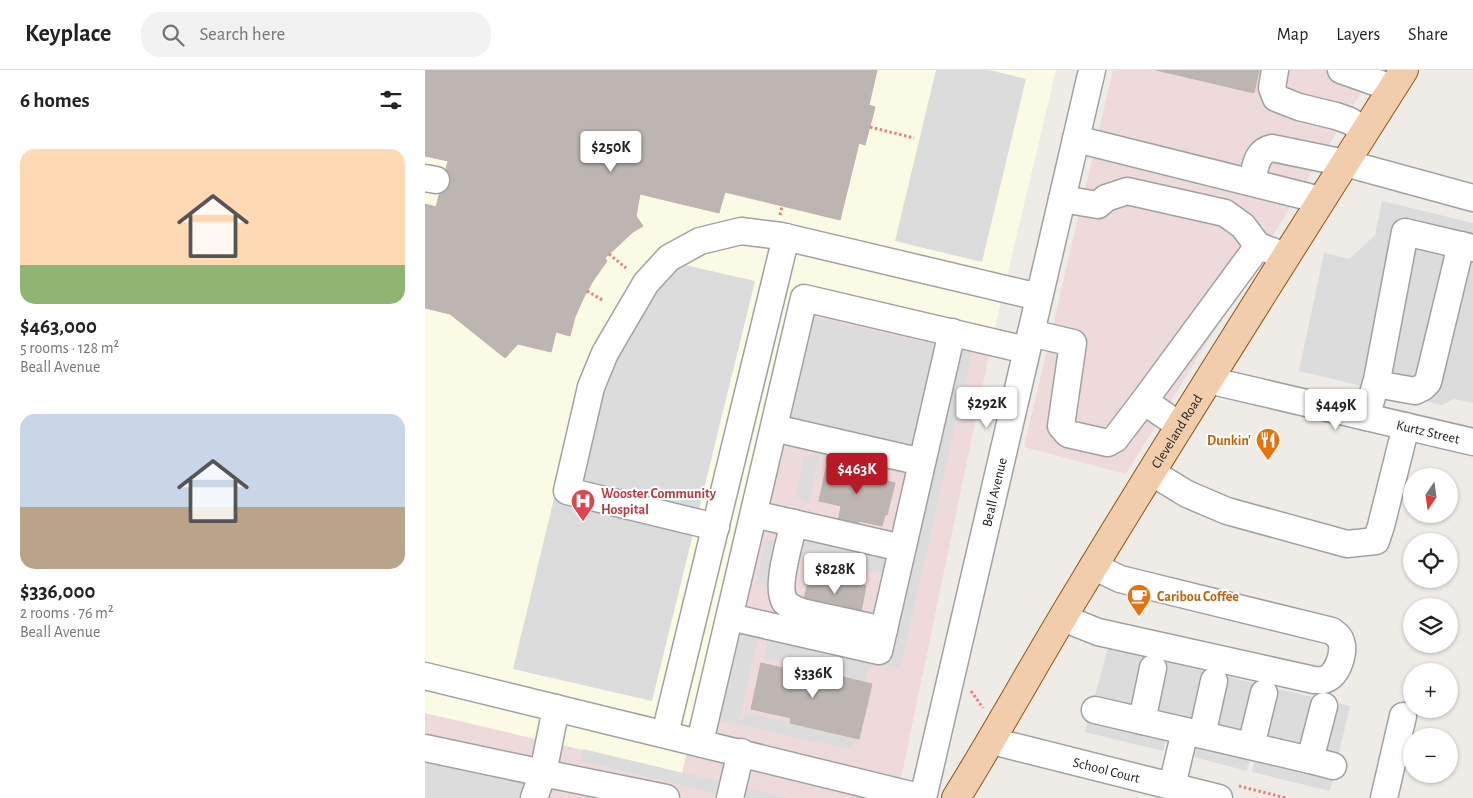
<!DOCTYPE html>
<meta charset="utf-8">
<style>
:root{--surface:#fff;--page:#f2f2f2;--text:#222;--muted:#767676;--line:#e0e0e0;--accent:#b71926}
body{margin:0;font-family:"Alegreya Sans",sans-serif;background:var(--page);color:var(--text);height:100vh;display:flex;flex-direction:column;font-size:19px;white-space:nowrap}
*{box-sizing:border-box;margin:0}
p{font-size:16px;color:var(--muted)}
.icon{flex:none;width:28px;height:28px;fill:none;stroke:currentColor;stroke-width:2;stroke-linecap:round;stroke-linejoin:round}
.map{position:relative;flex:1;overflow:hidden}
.details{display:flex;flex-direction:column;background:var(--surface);width:425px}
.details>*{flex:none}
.needle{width:32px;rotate:193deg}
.buttons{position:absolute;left:978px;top:398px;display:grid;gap:10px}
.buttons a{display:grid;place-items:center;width:55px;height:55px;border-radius:50%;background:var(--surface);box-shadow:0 1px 4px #0004;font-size:25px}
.price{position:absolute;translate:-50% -42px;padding:0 11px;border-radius:5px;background:#fff;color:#222;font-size:16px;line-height:32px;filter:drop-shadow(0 1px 2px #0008)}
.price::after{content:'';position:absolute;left:50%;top:30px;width:15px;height:11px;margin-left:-8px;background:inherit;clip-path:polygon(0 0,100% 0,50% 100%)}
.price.selected{background:var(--accent);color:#fff}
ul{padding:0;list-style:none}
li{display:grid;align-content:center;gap:10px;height:265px;padding:0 20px}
li span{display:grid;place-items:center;height:155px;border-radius:15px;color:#555}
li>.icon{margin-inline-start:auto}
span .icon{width:90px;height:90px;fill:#fffc;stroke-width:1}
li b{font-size:21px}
h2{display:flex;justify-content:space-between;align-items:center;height:60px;padding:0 20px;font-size:21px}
header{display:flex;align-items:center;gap:30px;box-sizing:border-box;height:70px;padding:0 25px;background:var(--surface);border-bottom:1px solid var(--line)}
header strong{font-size:24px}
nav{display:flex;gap:28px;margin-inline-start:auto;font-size:18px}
.search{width:350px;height:45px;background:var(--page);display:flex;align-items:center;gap:12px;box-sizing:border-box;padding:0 18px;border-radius:20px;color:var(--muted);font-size:19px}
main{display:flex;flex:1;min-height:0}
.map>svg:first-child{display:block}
.commercial{fill:#eedada}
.education{fill:#fbfae5}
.parking{fill:#dcdcdc}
.building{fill:#bdb5b1;stroke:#bfb3ac}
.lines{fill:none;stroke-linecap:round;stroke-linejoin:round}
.minor-casing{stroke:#a1a1a1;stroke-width:29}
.major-casing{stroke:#8a5813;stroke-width:30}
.path{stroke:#e9817f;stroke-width:3;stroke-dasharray:2.5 2.5;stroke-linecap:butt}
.minor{stroke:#fff;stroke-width:26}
.major{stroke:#f1cdac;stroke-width:28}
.labels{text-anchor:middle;stroke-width:4;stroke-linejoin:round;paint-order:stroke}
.street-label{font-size:14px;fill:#202020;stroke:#fff}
.food-label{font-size:14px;font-weight:bold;fill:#c56008;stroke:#fff;text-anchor:end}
.health-label{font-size:14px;font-weight:bold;fill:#be3a42;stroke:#fff;text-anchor:start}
</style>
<header>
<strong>Keyplace</strong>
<div class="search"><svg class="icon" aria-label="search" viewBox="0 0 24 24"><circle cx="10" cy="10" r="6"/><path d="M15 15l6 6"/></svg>Search here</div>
<nav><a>Map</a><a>Layers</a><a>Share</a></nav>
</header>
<main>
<section class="details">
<h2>6 homes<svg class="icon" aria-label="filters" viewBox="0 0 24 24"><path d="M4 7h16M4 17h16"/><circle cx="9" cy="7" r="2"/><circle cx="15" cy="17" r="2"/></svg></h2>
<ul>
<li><span style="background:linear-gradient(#ffd9b3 75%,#8fb573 0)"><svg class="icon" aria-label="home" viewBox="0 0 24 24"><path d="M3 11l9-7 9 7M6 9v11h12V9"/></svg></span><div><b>$463,000</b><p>5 rooms · 128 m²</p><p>Beall Avenue</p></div></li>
<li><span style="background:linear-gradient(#c9d6e8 60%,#b9a48a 0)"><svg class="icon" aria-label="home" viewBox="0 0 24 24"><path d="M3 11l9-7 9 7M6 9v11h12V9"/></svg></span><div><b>$336,000</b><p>2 rooms · 76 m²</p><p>Beall Avenue</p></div></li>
</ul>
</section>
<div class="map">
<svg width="1048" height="728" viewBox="0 0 1048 728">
<rect width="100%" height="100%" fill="#efece8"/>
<!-- commercial -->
<path class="commercial" d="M688,0H950L701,404L599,377Z
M371,215L569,261L472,728H0V643L257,703Z"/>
<!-- education -->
<path class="education" d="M0,0H631L569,261L371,215L257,703L0,643Z"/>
<!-- parking -->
<path class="parking" d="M511,0H564L601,9L557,192L470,171Z
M957,131L1048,153V333L1029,329L1017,335L874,301L899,183L924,189L950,165Z
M229,188L330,211L227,631L88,599L156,316L200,225L215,200Z
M387,247L547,283L475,598L451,593L499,384L363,353Z
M395,378L476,396L475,403L394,385L384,434L370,426L379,386L394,385Z
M378,466L461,486L457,503L373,483Z
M341,469L357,473L347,517L331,514Z
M316,561L334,565L313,653L323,643L434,669L422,679L294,650Z
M344,567L446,591L440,612L339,588Z
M683,578L925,636L905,721L827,702L830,689H825L822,701L769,687L772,676L741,670L738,681L660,662Z
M158,679L363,728H311L155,691Z
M0,686L102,708L94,728H0Z"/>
<!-- building -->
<path class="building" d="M0,0H452L444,35L450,37L440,75L434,73L415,150L300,122L294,143L215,124L211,146L218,156L208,162L180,188L182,191L168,211L158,229L150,247L145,266L131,262L126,282L93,274L80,288L25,244L0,238V134L11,137L23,91L0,86Z
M731,0H834L829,23Z
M416,394L443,400L441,406L470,413L462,445H460L457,456L434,451L433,455L413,451L416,436L394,431L401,398L414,401Z
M385,503L441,516L435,547L378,534Z
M336,593L375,602L376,597L447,614L434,669L365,653L366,648L326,639Z"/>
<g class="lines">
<defs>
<g id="minor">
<path d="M850,0L847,18L851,28L874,37L911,46L925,51L940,61"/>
<path d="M916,0L967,18"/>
<path d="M651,69L896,130"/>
<path d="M0,108L11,110"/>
<path d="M827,112C830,98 831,81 847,78L920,93L1048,128"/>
<path d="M637,129L673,135L681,128L702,121L800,143L818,156L833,176"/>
<path d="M606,263L648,273L636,356L643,364L683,373L690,369L719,331"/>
<path id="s1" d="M783,310L1048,372"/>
<path d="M951,314L990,321L998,317L1003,312L1036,175"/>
<path d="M941,347L952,310L980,162L1048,178"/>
<path d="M755,356L719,331L833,176L861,186"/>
<path d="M349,358L497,392"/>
<path d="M726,402L762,424L802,441L922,474L951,471L956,456L981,356"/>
<path d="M329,444L477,478"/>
<path d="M369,453C365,471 350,517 360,532C365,538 374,541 381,543L459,560"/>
<path d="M291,457L142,421L166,317L180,283L221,213L244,188L275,171L316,161L356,166L614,227"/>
<path d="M305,547L454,581L527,262"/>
<path d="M638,548L673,562L889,610C893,610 897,611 901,609C913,604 921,581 915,569C914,566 909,563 907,561L695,509L668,496"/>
<path d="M0,606L498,728"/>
<path d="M670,640L885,690L899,636"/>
<path d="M717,651L728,598"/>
<path d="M240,664L361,167"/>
<path d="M777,665L789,611"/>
<path id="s2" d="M567,671L794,728"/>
<path d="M275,672L379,228L601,280"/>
<path d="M826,676L839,623"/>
<path d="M0,678L118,703L241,728"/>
<path d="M885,690L908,696"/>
<path d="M747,716L760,661"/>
<path d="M109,728L118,703L131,638"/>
<path d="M305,728L316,682"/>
<path id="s3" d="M498,728L667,0"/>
<path d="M959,728L978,646"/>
</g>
<g id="major">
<path id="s4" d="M531,728C574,659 613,587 656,517C761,343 870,172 979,0"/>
</g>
</defs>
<!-- minor casing -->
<use href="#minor" class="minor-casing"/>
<!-- major casing -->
<use href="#major" class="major-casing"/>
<!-- path -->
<path class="path" d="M445,57L489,68
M355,145L357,136
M184,184L201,198
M162,221L179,231
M546,621L558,638
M814,716L861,728"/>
<!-- minor -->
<use href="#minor" class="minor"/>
<!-- major -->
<use href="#major" class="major"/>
</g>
<!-- icons -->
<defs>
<symbol id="restaurant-pin" viewBox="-11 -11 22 30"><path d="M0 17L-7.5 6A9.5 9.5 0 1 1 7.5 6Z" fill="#e8710a" stroke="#fff"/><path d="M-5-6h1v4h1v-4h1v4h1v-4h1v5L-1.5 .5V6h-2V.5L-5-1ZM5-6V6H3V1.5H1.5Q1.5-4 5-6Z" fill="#fff"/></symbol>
<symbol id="hospital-pin" viewBox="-11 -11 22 30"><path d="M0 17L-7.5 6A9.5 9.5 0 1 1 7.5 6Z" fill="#e0444e" stroke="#fff"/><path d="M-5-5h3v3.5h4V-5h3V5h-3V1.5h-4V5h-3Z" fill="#fff"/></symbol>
<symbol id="cafe-pin" viewBox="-11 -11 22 30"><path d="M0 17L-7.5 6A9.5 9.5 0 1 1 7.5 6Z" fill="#e8710a" stroke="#fff"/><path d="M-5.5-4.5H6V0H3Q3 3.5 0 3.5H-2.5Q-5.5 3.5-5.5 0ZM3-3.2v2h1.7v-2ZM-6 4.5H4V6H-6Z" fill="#fff"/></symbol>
</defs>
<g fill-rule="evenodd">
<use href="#restaurant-pin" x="829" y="356" width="28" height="38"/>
<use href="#hospital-pin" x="144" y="417" width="28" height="38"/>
<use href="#cafe-pin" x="700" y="512" width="28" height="38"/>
</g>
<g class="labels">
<!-- street labels -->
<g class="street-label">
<text dy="5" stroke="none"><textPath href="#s4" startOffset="428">Cleveland Road</textPath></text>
<text dy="5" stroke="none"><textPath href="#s1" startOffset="226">Kurtz Street</textPath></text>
<text dy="5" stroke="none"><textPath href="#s3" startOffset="314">Beall Avenue</textPath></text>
<text dy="5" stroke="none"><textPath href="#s2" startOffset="118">School Court</textPath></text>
</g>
<!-- food labels -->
<g class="food-label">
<text x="826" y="375">Dunkin'</text>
<text x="732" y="531" text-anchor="start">Caribou Coffee</text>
</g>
<!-- health labels -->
<g class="health-label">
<text x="176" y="428">Wooster Community<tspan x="176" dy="16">Hospital</tspan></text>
</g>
</g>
</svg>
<div class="buttons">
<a><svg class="needle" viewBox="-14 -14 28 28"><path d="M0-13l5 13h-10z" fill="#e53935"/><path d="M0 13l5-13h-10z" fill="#767676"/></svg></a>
<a><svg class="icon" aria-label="locate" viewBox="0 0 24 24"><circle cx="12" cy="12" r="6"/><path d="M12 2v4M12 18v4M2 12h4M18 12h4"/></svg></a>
<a><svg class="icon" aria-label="layers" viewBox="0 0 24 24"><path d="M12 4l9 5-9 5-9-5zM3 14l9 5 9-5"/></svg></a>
<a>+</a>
<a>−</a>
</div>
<b class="price" style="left:186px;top:103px">$250K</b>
<b class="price" style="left:562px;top:359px">$292K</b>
<b class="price" style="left:911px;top:361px">$449K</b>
<b class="price selected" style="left:432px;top:425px">$463K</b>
<b class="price" style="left:410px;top:525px">$828K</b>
<b class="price" style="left:388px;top:629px">$336K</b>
</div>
</main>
